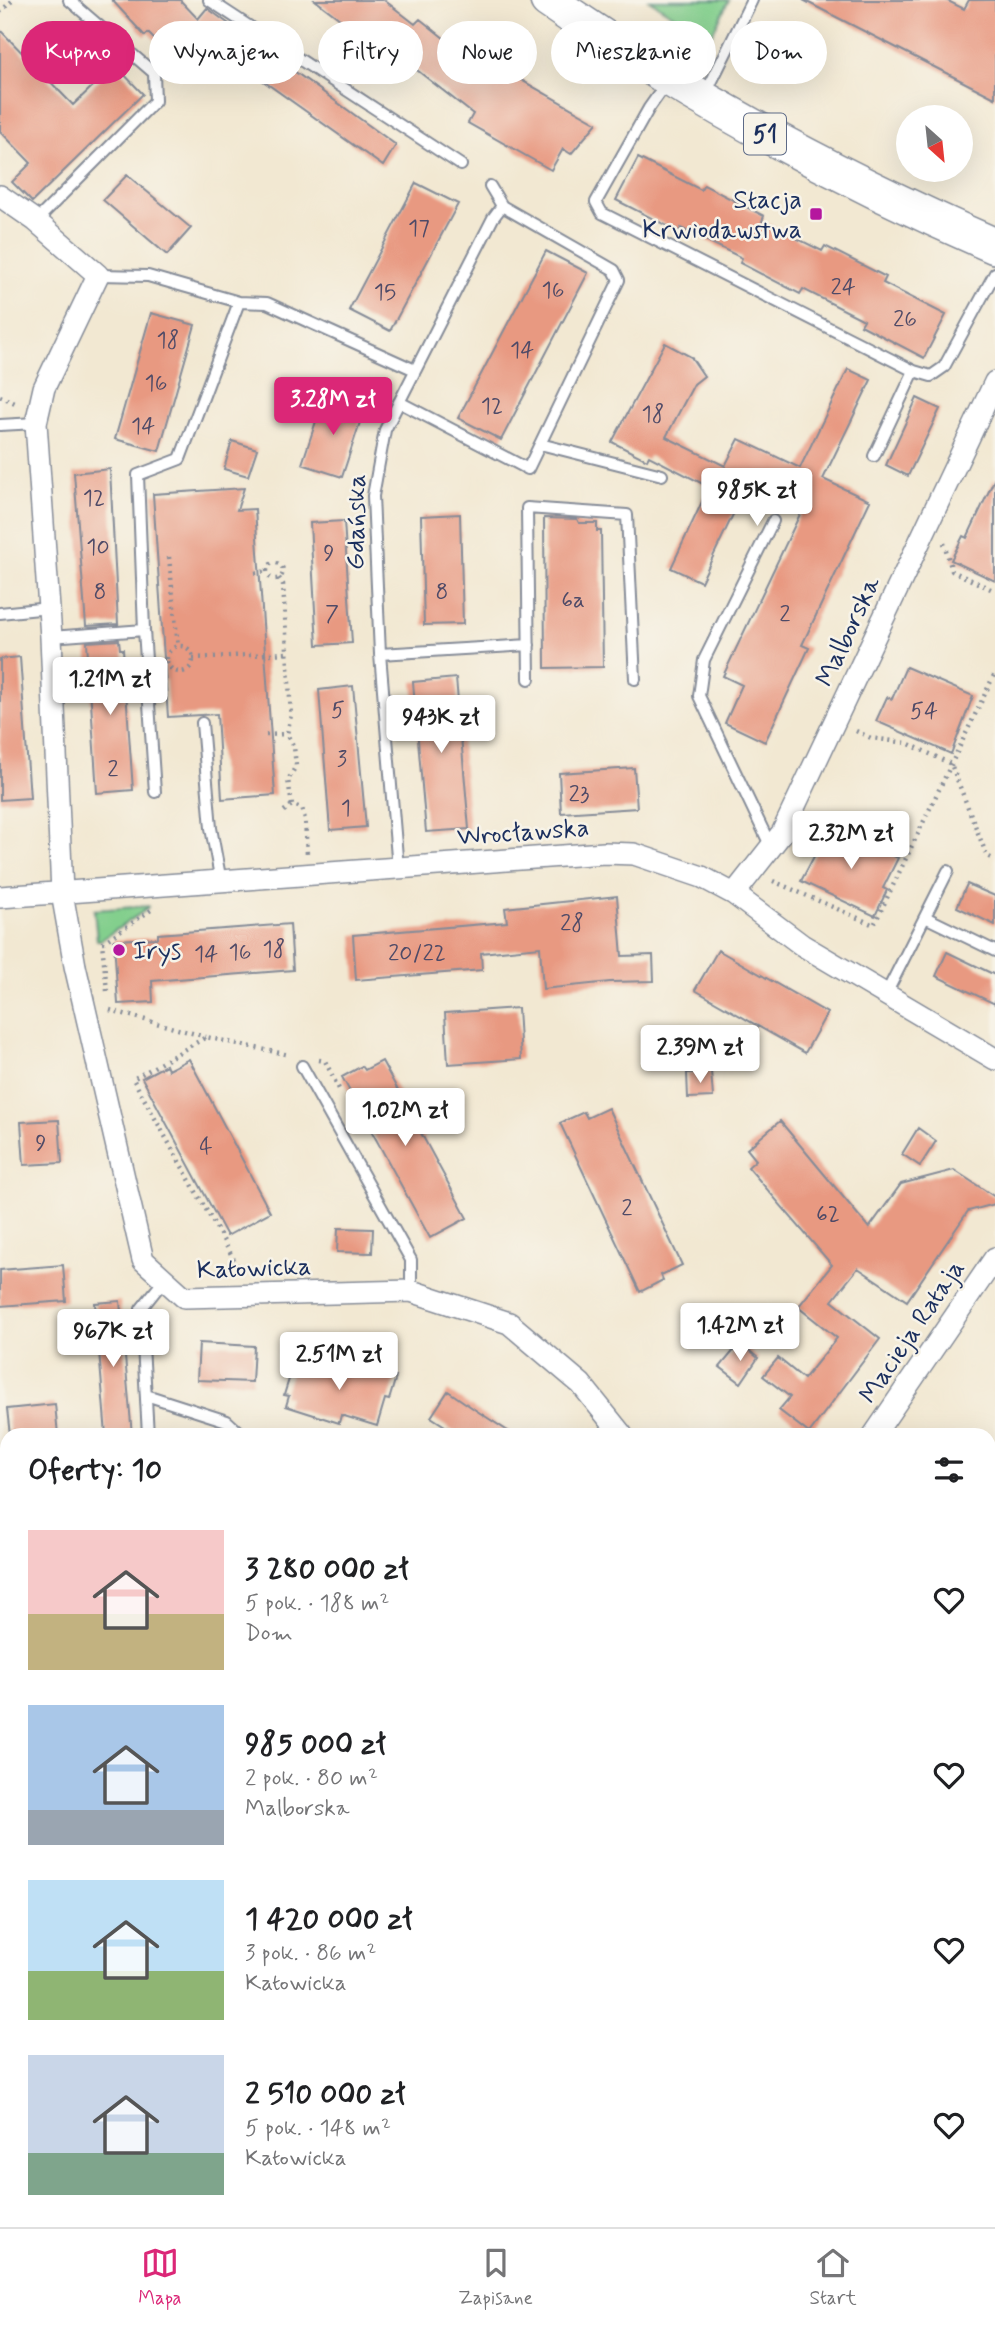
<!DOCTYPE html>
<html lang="pl">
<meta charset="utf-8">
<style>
:root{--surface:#fff;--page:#f6f6f6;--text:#202124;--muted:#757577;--line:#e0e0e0;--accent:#db2777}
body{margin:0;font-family:Mynerve,sans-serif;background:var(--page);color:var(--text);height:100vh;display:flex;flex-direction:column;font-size:26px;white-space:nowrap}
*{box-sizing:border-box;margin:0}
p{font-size:23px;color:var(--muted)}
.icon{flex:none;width:38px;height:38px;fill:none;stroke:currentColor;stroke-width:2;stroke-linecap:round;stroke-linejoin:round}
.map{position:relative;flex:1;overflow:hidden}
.drawer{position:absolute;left:0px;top:1428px;width:996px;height:800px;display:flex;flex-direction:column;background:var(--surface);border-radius:21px 21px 0 0;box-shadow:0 7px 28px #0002}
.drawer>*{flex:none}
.guide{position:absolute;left:21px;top:21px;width:954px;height:63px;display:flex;gap:14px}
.needle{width:46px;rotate:153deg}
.buttons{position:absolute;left:896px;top:105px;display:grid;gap:14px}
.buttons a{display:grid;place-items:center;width:77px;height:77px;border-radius:50%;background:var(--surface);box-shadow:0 7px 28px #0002;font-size:35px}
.price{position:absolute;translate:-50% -60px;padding:0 16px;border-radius:7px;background:#fff;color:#222;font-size:23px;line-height:46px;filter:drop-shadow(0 2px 4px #0008)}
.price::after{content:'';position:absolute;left:50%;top:42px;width:21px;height:16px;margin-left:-10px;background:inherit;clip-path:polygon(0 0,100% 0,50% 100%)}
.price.selected{background:var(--accent);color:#fff}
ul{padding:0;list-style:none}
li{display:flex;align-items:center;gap:21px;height:175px;padding:0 28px}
li span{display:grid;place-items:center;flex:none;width:196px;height:140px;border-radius:0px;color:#555}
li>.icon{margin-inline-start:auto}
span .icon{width:84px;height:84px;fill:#fffc;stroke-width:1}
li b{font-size:30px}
h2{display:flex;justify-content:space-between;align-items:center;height:84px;padding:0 28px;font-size:30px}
.chip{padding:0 24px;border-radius:32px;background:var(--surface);box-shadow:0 7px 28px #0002;font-size:24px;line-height:63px}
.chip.selected{background:var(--accent);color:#fff}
.tabs{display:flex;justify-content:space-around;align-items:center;height:98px;border-top:2px solid var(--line);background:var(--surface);font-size:19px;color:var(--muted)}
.tabs a{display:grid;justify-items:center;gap:4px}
.tabs .selected{color:var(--accent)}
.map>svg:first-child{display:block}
.green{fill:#83cf8d;stroke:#4f7f76;stroke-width:2}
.building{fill:#e89981}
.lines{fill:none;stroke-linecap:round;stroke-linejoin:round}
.service-casing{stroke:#868c98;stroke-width:14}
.minor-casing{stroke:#868c98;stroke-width:24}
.primary-casing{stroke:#868c98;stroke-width:38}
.path{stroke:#868c98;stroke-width:4.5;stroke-dasharray:2 5;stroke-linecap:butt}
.service{stroke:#fff;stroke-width:10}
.minor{stroke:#fff;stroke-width:21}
.primary{stroke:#fff;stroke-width:35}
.poi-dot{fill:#b5179e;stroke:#f7f3e8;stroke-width:2.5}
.labels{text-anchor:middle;stroke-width:5;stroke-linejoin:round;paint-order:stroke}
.number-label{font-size:23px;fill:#4e4a67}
.shield{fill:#f7f3e8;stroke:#5d6a87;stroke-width:2}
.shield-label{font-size:24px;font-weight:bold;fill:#1b2f5e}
.poi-label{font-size:26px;fill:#1b2f5e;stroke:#f7f3e8;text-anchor:end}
.street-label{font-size:26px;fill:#1b2f5e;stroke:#f7f3e8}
</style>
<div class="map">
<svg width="995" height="2227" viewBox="0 0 995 2227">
<rect width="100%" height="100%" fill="#f7f3e8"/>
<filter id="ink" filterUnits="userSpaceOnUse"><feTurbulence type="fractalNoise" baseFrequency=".0143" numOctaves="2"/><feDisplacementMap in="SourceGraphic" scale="14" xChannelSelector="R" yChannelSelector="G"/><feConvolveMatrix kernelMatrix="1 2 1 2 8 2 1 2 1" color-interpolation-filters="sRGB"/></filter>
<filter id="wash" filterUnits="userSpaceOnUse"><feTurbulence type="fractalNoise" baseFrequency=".00686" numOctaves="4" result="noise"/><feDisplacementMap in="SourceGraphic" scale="28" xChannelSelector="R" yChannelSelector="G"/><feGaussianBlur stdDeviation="1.57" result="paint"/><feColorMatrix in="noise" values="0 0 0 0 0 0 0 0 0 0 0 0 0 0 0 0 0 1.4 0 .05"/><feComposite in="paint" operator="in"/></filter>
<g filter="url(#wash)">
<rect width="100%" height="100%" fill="#f2e8d2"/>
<!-- green -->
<path class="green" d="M649,0H729L710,38Z
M148,906L147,909L101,940H97L94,910Z
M995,1652V2227H561L562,2221H989V1656Z"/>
<g id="blocks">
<!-- building -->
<path class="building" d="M112,0H180L198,19L207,8L396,145L383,166L231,58L218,78L180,47L171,56L148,33L145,36Z
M315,0H384L415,24L420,19L494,78L500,68L597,123L571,154L563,149L551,170L468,123L473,114L395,53L391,58Z
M803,0H946L964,9L969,0H995V98Z
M0,30L73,105L115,65L143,94L32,202L12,182L31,163L0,131Z
M638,158L701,190L704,185L764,216L762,221L822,251L825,246L886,277L883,283L946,315L924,358L861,325L864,320L803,289L800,294L740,263L742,258L681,228L679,232L616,200Z
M127,175L191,228L167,255L103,200Z
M416,183L458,204L390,331L349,310Z
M546,251L588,273L501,440L458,418Z
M151,313L195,325L159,451L115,439Z
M665,343L691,357L704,376L694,384L666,437L725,466L739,439L800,468L848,369L871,380L823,479L870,501L802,645L809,648L765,742L725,723L742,685L723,676L802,510L747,485L701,582L671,568L709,487L649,456L647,460L612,442Z
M324,397L364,410L342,477L302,464Z
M917,398L940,409L908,476L886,465Z
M232,441L257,449L248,476L224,469Z
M110,469L118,624L86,626L74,473Z
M995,478V581L951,560L963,536L967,538Z
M244,488L237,510L255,509L275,795L222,799L217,714L168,717L153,494Z
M460,514L463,624L424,625L421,516Z
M544,518L577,519L579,523H597V531H601L603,667L545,668Z
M344,521L352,643L317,645L310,523Z
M119,640L120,649H123L133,790L97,793L87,642Z
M20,657L30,798L0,800V659Z
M906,667L973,696L951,754L876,721L887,697L892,699Z
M456,678L469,829L426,832L413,682Z
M353,686L366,827L330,830L319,690Z
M634,768L637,808L561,813L559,773Z
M830,826L898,858L883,888L887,890L875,916L801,881Z
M967,884L995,896V925L957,907Z
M617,896L622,956L653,955L654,981L610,982L543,989L540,947L481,953L482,970L356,980L353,935L507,922L505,908Z
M290,924L293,970L152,981L153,1002L118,1004L114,940L158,938V934Z
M718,950L827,1013L805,1053L695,990Z
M947,952L995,975V1004L936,976Z
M518,1008L521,1059L448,1064L445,1013Z
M189,1059L270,1212L227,1236L142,1078L166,1065L168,1070Z
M382,1061L467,1218L430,1238L342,1077L362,1066L365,1070Z
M711,1071L713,1097L688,1098L687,1073Z
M608,1108L682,1265L661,1275L663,1280L640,1292L560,1123L584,1112L587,1118Z
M59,1120L62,1163L24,1165L21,1122Z
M780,1121L869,1228L901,1184L954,1170L995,1197V1204L968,1211L907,1301L858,1268L832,1301L880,1339L809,1433L779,1410L790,1397L763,1376L778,1358L804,1379L837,1338L798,1307L832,1265L748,1167L756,1160L747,1149Z
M918,1128L936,1141L920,1166L902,1154Z
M338,1228L373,1229L372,1253L337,1252Z
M63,1265L66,1301L0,1306V1270Z
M120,1301L132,1435H106L95,1303Z
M199,1343L254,1346L252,1382L197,1380Z
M740,1343L758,1358L741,1383L720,1367Z
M295,1360L325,1369L327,1363L362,1372L364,1367L396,1377L389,1400L385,1399L377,1426L341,1415L339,1423L286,1406L289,1396L284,1395Z
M448,1391L477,1411L514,1435H459L431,1417Z
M55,1404L58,1435H10L7,1409Z"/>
</g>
</g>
<g filter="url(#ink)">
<use href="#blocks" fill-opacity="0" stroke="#868c98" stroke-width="2"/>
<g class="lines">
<defs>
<path id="service" d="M209,0L461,165
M666,84L649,108L596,202L602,213L914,371L874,456
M705,95L752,0
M36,221L155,101L154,73L69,0
M98,275L148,276L239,302L267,303L415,370
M914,371L931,376L944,367L995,273
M399,402L528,469L619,280L614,270L502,206L490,186
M0,425L36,423
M540,444L662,475
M0,613L49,608
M51,637L144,630
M380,654L529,645
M529,679L527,508L627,515L635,679
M202,723L211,828L221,882
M155,792L144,630L138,475L180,459L239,302
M771,847L699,696L704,660L773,521
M398,869L380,654L373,496L385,430L493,218L502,206
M925,917L995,951
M886,994L948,871
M302,1066L411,1260V1291
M146,1395L227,1421L242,1435
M148,1435L141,1309L165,1279
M989,1612L995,1605
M0,1788L2,1810H0"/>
<path id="minor" d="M0,196L36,221L98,275L44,388L36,423L51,637L62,893L75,966L143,1260L184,1297L411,1291L509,1323L581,1384L622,1435
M734,894L782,833L995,382
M0,897L604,853L634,854L702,877L734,894L802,945L995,1059
M874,1435L995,1258
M0,2038H7
M363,2227L364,2221"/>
<path id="primary" d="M548,0C688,97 839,178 995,246"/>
</defs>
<!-- service casing -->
<use href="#service" class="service-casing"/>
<!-- minor casing -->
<use href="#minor" class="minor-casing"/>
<!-- primary casing -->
<use href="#primary" class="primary-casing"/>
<!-- path -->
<path class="path" d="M0,12L13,0
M0,396L17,404
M944,543L952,571L995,591
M169,557L178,647
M267 571a8 8 0 1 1 16 0a8 8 0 1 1-16 0Z
M255,573L267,571
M279,578L283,584L291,715L287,734L294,747L296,766L288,780L292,805L302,808L305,819L307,854
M167 659a13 13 0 1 1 26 0a13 13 0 1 1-26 0Z
M193,658L287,653
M856,731L871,738L907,743L951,764L987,856L995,860
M266,735L287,734
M284,811L292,805
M773,881L874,925L995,673
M107,991L102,943L151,910
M110,1010L206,1037
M319,1060L325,1061L340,1091
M241,1272L133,1079L206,1037L289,1055
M989,1772L995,1769
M989,1797L995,1799
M989,2060H995
M828,2221L830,2227
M668,2227L670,2221"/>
<!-- service -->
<use href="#service" class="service"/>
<!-- minor -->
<use href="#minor" class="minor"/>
<!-- primary -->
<use href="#primary" class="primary"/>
</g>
</g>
<!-- markers -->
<g class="poi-dot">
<rect x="809" y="207" width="14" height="14" rx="3.5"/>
<circle cx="119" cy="950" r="7"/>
</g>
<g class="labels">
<!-- number labels -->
<g class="number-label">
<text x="419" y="235">17</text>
<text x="843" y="294">24</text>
<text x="553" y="297">16</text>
<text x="385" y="299">15</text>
<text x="905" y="326">26</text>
<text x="168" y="347">18</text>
<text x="522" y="357">14</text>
<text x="156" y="390">16</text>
<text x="492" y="413">12</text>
<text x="653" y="421">18</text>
<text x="143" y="433">14</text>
<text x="94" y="505">12</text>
<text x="98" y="554">10</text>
<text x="329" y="560">9</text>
<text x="100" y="599">8</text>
<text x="442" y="599">8</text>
<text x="573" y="607">6a</text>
<text x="332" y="621">7</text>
<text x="785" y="621">2</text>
<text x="338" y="717">5</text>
<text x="924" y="718">54</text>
<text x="342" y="766">3</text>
<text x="113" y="776">2</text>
<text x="579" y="801">23</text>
<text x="346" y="815">1</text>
<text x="572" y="930">28</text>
<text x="274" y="956">18</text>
<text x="240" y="959">16</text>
<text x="417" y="960">20/22</text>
<text x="206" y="961">14</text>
<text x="41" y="1150">9</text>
<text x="206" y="1153">4</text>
<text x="627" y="1215">2</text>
<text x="828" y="1221">62</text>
</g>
<!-- shield labels -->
<rect class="shield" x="744" y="113.5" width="42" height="41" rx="5"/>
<g class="shield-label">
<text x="765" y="142">51</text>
</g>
<!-- poi labels -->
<g class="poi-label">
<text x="802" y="208">Stacja<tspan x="802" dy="30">Krwiodawstwa</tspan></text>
<text x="133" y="959" text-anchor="start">Irys</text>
</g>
<!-- street labels -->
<g class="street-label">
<text transform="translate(355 522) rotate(-89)" y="9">Gdańska</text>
<text transform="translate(847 631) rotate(-65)" y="9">Malborska</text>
<text transform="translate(523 831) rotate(-4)" y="9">Wrocławska</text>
<text transform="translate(254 1267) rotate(-2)" y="9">Katowicka</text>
<text transform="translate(911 1331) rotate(-56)" y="9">Macieja Rataja</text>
</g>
</g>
</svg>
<div class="buttons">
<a><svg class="needle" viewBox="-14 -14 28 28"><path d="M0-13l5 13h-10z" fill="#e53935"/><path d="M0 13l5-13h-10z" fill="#757577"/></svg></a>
</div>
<b class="price selected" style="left:333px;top:437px">3.28M zł</b>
<b class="price" style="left:757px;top:528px">985K zł</b>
<b class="price" style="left:110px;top:717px">1.21M zł</b>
<b class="price" style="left:441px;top:755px">943K zł</b>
<b class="price" style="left:851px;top:871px">2.32M zł</b>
<b class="price" style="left:700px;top:1085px">2.39M zł</b>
<b class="price" style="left:405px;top:1148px">1.02M zł</b>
<b class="price" style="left:740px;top:1363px">1.42M zł</b>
<b class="price" style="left:113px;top:1369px">967K zł</b>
<b class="price" style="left:339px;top:1392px">2.51M zł</b>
<div class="guide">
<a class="chip selected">Kupno</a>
<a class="chip">Wynajem</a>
<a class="chip">Filtry</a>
<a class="chip">Nowe</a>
<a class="chip">Mieszkanie</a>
<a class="chip">Dom</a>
</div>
<section class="drawer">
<h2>Oferty: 10<svg class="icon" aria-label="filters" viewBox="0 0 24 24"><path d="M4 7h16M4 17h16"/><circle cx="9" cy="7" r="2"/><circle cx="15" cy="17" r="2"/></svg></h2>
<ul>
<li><span style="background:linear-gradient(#f6c9c9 60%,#c2b280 0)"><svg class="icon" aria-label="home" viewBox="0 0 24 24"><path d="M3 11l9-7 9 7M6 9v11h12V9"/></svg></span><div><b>3 280 000 zł</b><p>5 pok. · 188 m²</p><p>Dom</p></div><svg class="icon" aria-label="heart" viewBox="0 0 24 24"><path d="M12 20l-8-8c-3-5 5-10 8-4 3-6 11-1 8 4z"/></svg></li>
<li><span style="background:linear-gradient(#a9c7e8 75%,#9aa5b1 0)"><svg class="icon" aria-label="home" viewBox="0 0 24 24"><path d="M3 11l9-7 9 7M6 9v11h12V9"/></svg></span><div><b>985 000 zł</b><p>2 pok. · 80 m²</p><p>Malborska</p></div><svg class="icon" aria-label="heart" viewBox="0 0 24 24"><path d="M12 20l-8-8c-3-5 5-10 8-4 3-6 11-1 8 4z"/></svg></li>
<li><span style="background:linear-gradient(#bfe0f5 65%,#8fb573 0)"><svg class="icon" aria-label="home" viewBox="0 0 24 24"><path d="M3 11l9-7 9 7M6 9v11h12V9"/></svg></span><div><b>1 420 000 zł</b><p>3 pok. · 86 m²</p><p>Katowicka</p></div><svg class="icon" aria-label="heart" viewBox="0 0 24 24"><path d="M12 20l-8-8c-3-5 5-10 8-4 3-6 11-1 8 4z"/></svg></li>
<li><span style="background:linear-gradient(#c9d6e8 70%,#7fa58c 0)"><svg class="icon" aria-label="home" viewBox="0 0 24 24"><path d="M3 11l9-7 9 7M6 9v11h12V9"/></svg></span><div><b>2 510 000 zł</b><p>5 pok. · 148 m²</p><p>Katowicka</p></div><svg class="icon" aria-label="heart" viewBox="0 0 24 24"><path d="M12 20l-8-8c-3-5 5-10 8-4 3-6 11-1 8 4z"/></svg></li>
</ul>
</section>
</div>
<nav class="tabs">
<a class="selected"><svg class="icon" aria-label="map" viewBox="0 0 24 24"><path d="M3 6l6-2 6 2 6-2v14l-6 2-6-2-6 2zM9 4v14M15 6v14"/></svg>Mapa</a>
<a><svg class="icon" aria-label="saved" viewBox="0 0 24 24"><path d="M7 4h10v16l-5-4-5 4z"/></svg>Zapisane</a>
<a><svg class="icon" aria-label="home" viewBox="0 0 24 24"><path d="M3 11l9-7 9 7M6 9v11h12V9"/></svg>Start</a>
</nav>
